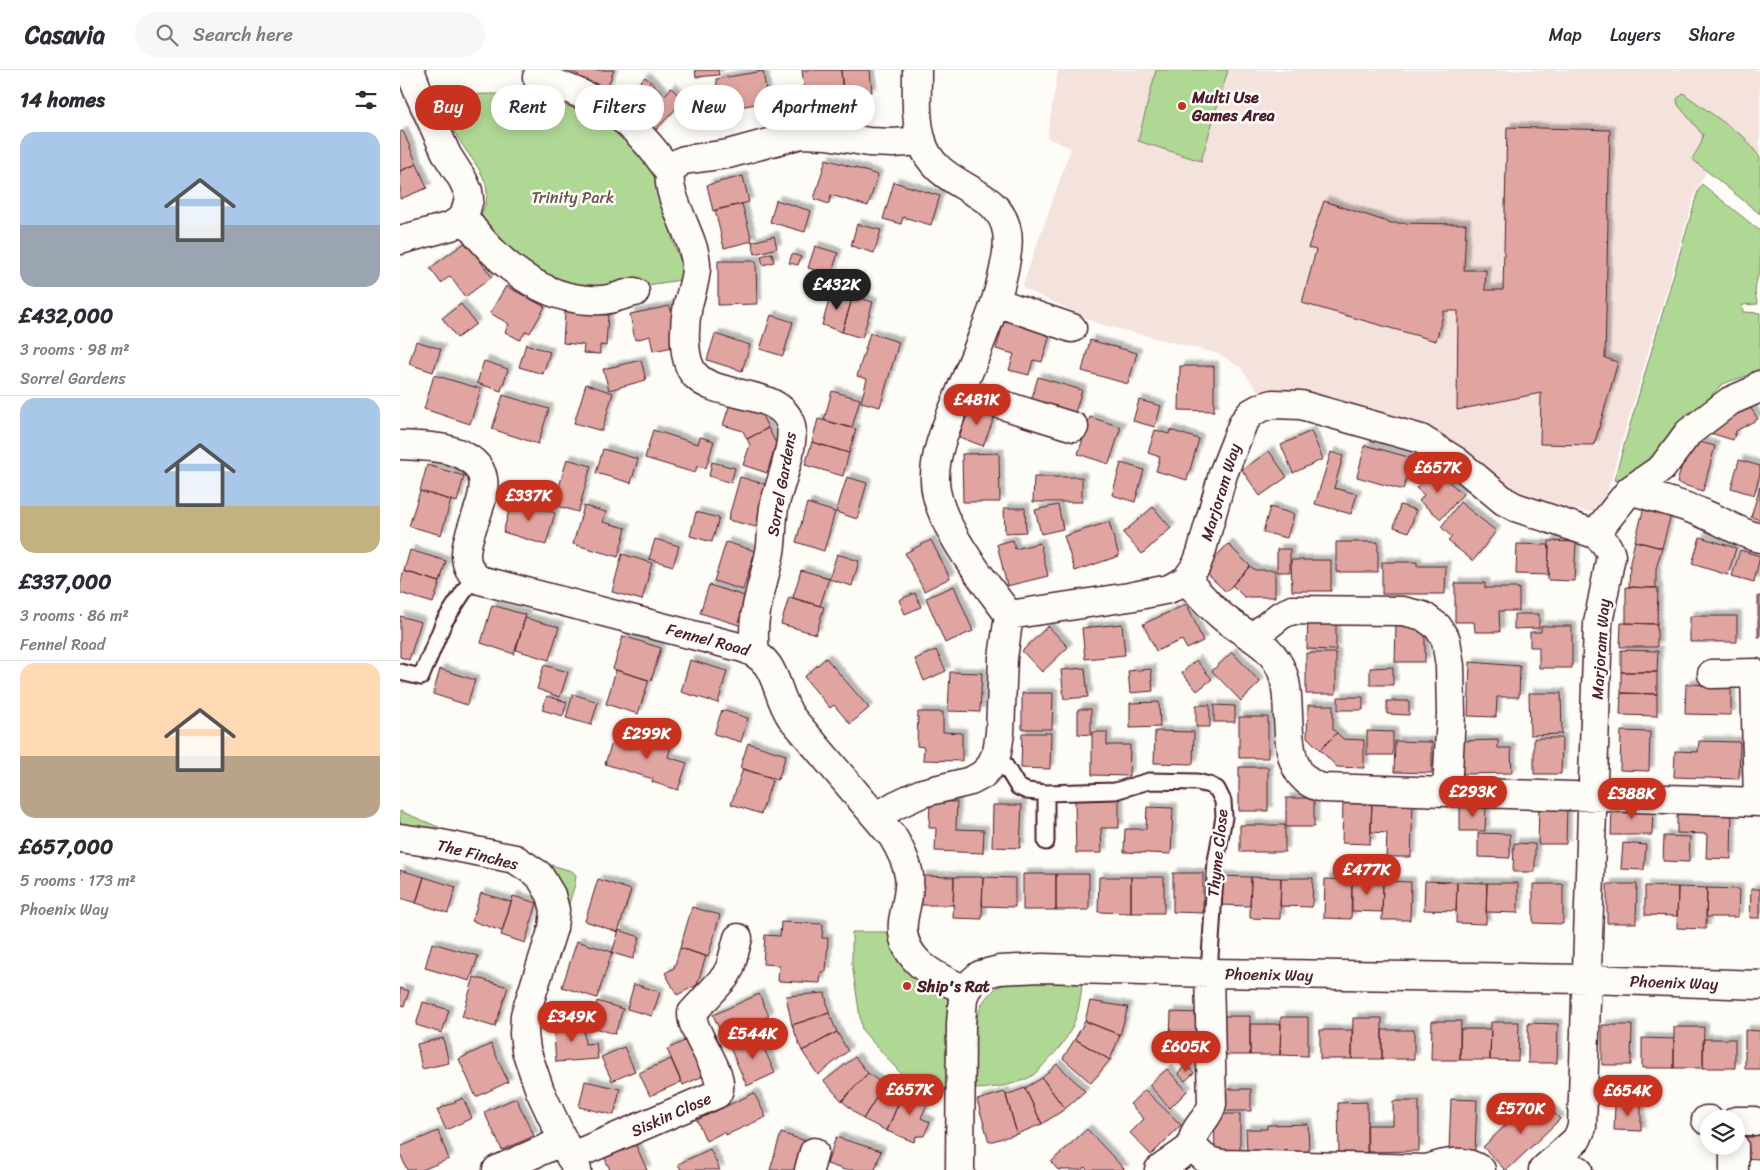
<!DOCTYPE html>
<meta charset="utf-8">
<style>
:root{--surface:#fff;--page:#f7f7f7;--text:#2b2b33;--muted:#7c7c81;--line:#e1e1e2;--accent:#c8321e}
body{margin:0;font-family:Sriracha,sans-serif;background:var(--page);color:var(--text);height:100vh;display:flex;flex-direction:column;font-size:19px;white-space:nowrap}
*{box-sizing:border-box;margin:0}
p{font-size:16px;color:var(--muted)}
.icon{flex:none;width:28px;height:28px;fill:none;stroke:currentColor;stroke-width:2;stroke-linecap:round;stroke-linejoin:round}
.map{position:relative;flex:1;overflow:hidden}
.sheet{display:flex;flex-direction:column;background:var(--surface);width:400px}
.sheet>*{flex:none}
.top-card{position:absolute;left:15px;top:15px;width:475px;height:45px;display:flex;gap:10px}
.controls{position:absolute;left:1300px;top:1040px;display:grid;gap:10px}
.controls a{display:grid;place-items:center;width:45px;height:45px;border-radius:50%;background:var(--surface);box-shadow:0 2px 12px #0003;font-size:25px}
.price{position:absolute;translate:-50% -42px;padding:0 11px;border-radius:18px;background:var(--accent);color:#fff;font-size:16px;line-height:32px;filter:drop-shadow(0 1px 2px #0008)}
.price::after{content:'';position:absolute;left:50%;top:30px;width:15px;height:11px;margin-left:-8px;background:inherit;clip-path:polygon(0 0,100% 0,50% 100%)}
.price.current{background:#222;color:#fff}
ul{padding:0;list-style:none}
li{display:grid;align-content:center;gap:10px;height:265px;padding:0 20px}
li+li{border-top:1px solid var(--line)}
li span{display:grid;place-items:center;height:155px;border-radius:15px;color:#555}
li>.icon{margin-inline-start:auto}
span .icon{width:90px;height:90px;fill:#fffc;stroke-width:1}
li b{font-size:21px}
h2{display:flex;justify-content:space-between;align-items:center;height:60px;padding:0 20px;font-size:21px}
.tag{padding:0 18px;border-radius:22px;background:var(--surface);box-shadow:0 2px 12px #0003;font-size:18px;line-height:45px}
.tag.current{background:var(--accent);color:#fff}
header{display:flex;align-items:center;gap:30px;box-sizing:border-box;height:70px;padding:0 25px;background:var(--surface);border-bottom:1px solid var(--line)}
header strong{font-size:24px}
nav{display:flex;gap:28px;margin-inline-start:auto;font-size:18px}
.search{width:350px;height:45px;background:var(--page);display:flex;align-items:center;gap:12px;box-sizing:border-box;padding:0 18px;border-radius:28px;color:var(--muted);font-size:19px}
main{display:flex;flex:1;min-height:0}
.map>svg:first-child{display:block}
.built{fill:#f4e2dd}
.green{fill:#afd895;stroke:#7c7c60}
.building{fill:#e0a5a1;stroke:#4a1f2b;filter:url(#shadow)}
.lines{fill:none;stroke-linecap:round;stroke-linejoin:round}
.lane-casing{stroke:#4a1f2b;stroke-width:19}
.street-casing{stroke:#4a1f2b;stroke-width:31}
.lane{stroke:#fdfcf7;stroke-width:15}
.street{stroke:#fdfcf7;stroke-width:28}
.poi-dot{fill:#c8321e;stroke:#fdfcf7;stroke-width:2}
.labels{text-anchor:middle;stroke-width:5;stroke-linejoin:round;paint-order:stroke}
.poi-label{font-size:16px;font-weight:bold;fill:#4a1f2b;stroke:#fdfcf7;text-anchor:start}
.park-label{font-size:16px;fill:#68564b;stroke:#fdfcf7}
.street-label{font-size:16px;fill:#4a1f2b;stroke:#fdfcf7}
</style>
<header>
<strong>Casavia</strong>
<div class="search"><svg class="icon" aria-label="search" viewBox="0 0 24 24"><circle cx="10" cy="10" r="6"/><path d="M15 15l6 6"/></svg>Search here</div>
<nav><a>Map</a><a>Layers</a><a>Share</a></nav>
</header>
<main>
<section class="sheet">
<h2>14 homes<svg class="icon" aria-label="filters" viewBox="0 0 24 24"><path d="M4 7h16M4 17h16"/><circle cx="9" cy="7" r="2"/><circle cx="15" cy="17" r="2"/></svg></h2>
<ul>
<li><span style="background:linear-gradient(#a9c7e8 60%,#9aa5b1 0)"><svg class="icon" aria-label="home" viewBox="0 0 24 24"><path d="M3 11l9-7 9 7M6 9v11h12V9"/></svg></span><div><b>£432,000</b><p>3 rooms · 98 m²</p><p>Sorrel Gardens</p></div></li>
<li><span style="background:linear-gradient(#a9c7e8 70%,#c2b280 0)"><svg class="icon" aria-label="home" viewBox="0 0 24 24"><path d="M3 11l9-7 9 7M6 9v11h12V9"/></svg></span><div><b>£337,000</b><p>3 rooms · 86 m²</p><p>Fennel Road</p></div></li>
<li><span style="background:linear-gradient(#ffd9b3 60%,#b9a48a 0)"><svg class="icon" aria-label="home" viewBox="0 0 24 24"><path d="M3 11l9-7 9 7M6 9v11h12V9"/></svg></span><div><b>£657,000</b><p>5 rooms · 173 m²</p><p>Phoenix Way</p></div></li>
</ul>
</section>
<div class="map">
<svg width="1360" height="1100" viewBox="0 0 1360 1100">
<defs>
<filter id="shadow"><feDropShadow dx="4.5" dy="-4.5" stdDeviation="1" flood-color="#0004"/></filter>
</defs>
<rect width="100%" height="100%" fill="#fdfcf7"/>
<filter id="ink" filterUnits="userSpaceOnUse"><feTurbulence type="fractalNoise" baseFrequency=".02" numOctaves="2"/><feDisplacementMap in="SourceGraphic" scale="10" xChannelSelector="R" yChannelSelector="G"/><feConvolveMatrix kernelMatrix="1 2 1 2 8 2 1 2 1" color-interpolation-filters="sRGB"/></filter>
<g filter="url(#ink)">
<!-- built -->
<path class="built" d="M658,0H1360V84L1329,62L1296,120L1201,443L1155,437L1098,416L1057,383L862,326L840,297L819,284L699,254L622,217L671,78L647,68Z"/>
<!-- green -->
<path class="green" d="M756,0H828L801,91L738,71Z
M1283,23L1344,67L1360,87V144L1292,89L1301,74L1303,65L1278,35L1277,29Z
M91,24L124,25L147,29L187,43L204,50L254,92L273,172L282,194L281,210C260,213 238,217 217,218C154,221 118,191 79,147C100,116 75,96 60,71C51,58 45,43 38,30L50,25Z
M1302,114L1360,161C1360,173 1360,187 1360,198C1357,212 1352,220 1358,234L1342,235L1343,242L1360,243V297C1349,308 1335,308 1321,315L1256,388L1222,412L1214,410L1298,121Z
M0,741L60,766L0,754Z
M141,792L172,801L176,805L175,814L165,847Z
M452,862H494L549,931L550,937L547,1020L504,1007L462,960L452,894Z
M611,912L682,913C680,947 670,969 646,992C640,999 634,1006 626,1009C610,1016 593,1018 576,1019C575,982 564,924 611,912Z"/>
<!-- building -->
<path class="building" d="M167,0H214L207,18L193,12L190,19L176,13L179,5Z
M295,0H318L319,5L296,7Z
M402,0H441L443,22L405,26Z
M441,0H470L472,22L443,25Z
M363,1L368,32L321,40L316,9Z
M245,7L265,25L271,18L284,30L256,60L246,50L240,56L234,42L222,31Z
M1107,57L1210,60L1205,288L1218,292L1194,375L1140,374L1141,323L1057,340L1058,241H1044L1036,271L902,233L916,180L908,178L924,131L991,153L1066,154L1064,200H1086L1085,220H1103Z
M3,61L17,94L0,101V62Z
M426,89L478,105L468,136L431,125L429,134L414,129Z
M17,94L27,118L0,129V101Z
M343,106L349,132L313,141L307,115Z
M494,112L540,126L531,155L503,147L501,154L483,149Z
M376,130L411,141L405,162L370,152Z
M342,134L352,171L324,178L315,140Z
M457,154L481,160L474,183L451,176Z
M374,166L377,178L355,184L352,172Z
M66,172L92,207L65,227L50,206L41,213L30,198Z
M415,176L438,183L431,205L408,198Z
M372,183L374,192L363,195L361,186Z
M392,184L401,187L398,195L389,193Z
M318,191H356L357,234L318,235Z
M106,216L145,237L130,263L126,261L120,270L105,262L109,254L90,243Z
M432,220L453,226L442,262L422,255Z
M453,226L473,232L462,268L442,262Z
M61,234L76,254L57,268L42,248Z
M270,236L278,276L253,281L250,266L235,270L230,244Z
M165,242L208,245L206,276L200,275V284L183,283L184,275L163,273Z
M606,244L652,258L642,292L633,290L629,305L609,300L614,284L596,279Z
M371,245L393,252L383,286L360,279Z
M470,263L499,272L480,337L461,332L467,309L457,306Z
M315,264L350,275L342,301L307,290Z
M690,270L737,283L728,314L682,301Z
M16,271L41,279L33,302L9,294Z
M126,274L150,282L143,304L119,297Z
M241,290L246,310L209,320L203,299Z
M84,291L108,299L101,321L77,313Z
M780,296H814V341L779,340Z
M34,305L81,319L70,354L24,339Z
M638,307L682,320L675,343L631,331Z
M186,314L213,323L202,361L174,353Z
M432,321L460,329L452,358L424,350Z
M103,325L149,339L138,374L92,359Z
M739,330L761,336L755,357L733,351Z
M331,331L360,341L368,358L347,369L343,361L323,355Z
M1346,331L1358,349L1336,361L1333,370L1310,363Z
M570,336L595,346L583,376L559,367Z
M690,347L721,357L709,394L678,384Z
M418,349L456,359L449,383L412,372Z
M368,358L376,373L367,403L343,395L350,375L347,369Z
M253,360L298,374L300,367L314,371L306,398L297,396L295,403L245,388Z
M755,360L769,364L770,360L799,369L787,410L756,401L760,387L748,383Z
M911,361L923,389L893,403L881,375Z
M1289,369L1315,376L1303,421L1277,413Z
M412,372L449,383L443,406L405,395Z
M965,375L1012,388L1003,420L957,407Z
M203,379L238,389L231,413L196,403Z
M869,381L887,407L860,426L842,400Z
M931,382L943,386L934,418L957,424L951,444L915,434Z
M599,383L600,432H563L562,384Z
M167,389L191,396L178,442L154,435Z
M1339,390L1360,396V404L1354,425L1331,418Z
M312,392L335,398L331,413L309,406Z
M721,393L744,400L735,432L712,425Z
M27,395L64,406L57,432L20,421Z
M1033,398L1063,424L1041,449L1019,431L1024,425L1016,418Z
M340,407L367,415L356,457L328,450Z
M447,407L467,413L457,449L436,442Z
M634,407H682V432H633Z
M1360,417V450L1351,447Z
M20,421L51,430L41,465L9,456Z
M113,428L130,433L129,435L155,443L146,475L103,462Z
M1246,430L1273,437L1262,478L1235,471Z
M1060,432L1096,461L1073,491L1048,471L1052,467L1041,457Z
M407,433L435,442L424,481L396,472Z
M658,435L663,459L641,464L635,440Z
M1000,435L1016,440L1009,462L994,457Z
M184,436L206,442L203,452L226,458L218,487L173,474Z
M753,437L771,458L742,484L723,463Z
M870,437L894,444L887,468L863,462Z
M604,438H625L626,462L605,463Z
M296,442L319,448L312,472L290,466Z
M709,452L719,486L675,501L664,466Z
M1300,467L1336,478L1328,505L1292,494Z
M255,469L279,476L273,496L249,489Z
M531,470L550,508L524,521L505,483Z
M613,470L615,479L640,473L648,506L607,516L597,474Z
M1149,471L1176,472L1174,511L1148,510Z
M1235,471L1262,478L1256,499V518L1229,517L1230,492Z
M326,472L355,481L343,520L314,511Z
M936,472H978V502H936Z
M828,474L850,496L826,522L803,500Z
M1117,474L1149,475L1148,505L1116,504Z
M877,479H890V502H877Z
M10,480L46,491L40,512L4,501Z
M1340,480L1360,486L1354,512L1332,506Z
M222,484L252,493L242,530L212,522Z
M437,484L459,491L452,516L429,509Z
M891,490H931V521H892Z
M982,492H1017V496H1046L1045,524H982Z
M850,496L855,500H875V527H844L832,515Z
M401,500L429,508L420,536L393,528Z
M4,501L40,512L33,533L0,523V515Z
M1055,513H1085V518H1119V541H1099L1100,562H1075L1074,552H1055Z
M309,515L348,527L339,555L300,543Z
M554,516L573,561L545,573L526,528Z
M1226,517L1258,518L1257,554L1226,553Z
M515,523L521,537L505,544L499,530Z
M1358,526H1360V567H1358Z
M389,527L424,537L416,564L381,554Z
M787,534L803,571L787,579L782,570L756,581L743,554Z
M92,535L126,545L114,584L81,573Z
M1114,544H1139V558L1114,559Z
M908,545H936V580L907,579Z
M0,546L21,552L9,590L0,587Z
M1290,546H1337V572H1290Z
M125,548L159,557L149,590L116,580Z
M1221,553L1257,554V577H1220Z
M722,554L725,585L685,589L682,558Z
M996,554L1025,555V592H995Z
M648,556L668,577L642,602L622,581Z
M1141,556H1172V598H1139V577H1130V562H1141Z
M223,566L261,578L251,611L213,599Z
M536,580L546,601L524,611L515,589Z
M1221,580L1258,581L1257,602H1221Z
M832,582L860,612L841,631L812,601Z
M906,583H936V624H906Z
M426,588L469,638L450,654L434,635L430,638L404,607Z
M290,590L327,601L318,633L281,622Z
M796,590L812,609L797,621L782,603Z
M1070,592L1120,596L1119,627H1097L1096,647L1068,646Z
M144,595L168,602L160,627L137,619Z
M993,597V615H970V598Z
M685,598L688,627L664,629L661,600Z
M40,599L75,610L67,635L33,624Z
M751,599L753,621L730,623L728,601Z
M216,600L249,610L238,644L206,634Z
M550,602L582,603L580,642L548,641Z
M1221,602H1257V624L1221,623Z
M1286,614L1331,616V645L1285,644Z
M622,623H653L652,659H622Z
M1129,623H1161L1162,664L1130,665Z
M1221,623L1257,624V646L1220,645Z
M173,624L198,632L191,655L166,648Z
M147,626L167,632L163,646L142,640Z
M938,627H963V640H938Z
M987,631H1009V645L987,644Z
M759,632L760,657L730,658V633Z
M796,635H810V657H796Z
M814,635L835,636V652H814Z
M908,635H933V659L937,663L920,680L907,667Z
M678,639H691V665L678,664Z
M322,640L348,648L341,672L314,664Z
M518,642H543V662L562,663V691L523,690L524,677L517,676Z
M839,647H868V688H839Z
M755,661L794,662L793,694L754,693Z
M967,661L993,662V685H967Z
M1221,661L1250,662L1249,701L1220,700Z
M692,662H707V675H730L729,706L692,705Z
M622,663H651L650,699L621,698Z
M937,663L943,669L964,670V698L937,697L920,680Z
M233,665L271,676L268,687L287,693L278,720L252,712L253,709L205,694L214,666L231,671Z
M1134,668H1162L1161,704H1134Z
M1098,670V678H1111L1112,703L1060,704L1059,671Z
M995,671L1032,672V703L994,702Z
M1299,671L1340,672L1339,709L1274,707L1275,681L1298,682Z
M348,673L386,685L378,710L340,698Z
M839,697H868V741H839Z
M343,699L373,708L361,744L331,734Z
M886,728H914V757H886Z
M719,729V758H701L702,783H676L675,730Z
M530,731L557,732L556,759L584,760L583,783L535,781L536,758H529Z
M943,732H972L970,774L942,773Z
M972,732L1013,734L1011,787H986L987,763L971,762Z
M1060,734L1086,735L1085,761H1060Z
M593,735H622L620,778L592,777Z
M1139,735L1167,736L1166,774H1138Z
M1212,735L1253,736L1252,765H1211Z
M747,737L773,738L771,784L724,782L725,759H746Z
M1277,738L1332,740L1331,789L1306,788L1307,764L1277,763Z
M840,755H885V782H840Z
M1078,763L1110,764V788L1078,787Z
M1264,766L1290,767L1289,792L1263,791Z
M1114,773L1135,774V802H1113Z
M1223,773L1246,775L1244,800L1221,799Z
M0,800L24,807L16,833L0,828Z
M773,803H803V843L773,842Z
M623,804H656V840H623Z
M656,804H689V840H656Z
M522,806L554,807L553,835H521Z
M819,806L851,807L850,836L819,835Z
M24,807L56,817L48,843L16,833Z
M554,807H583L582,849L553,848Z
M583,807L615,808V837L582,836Z
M699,807H731V843L698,842Z
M731,807H764V843H731Z
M851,807L881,808L880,849L850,848Z
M881,808H913L912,837L880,836Z
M198,809L231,820L218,862L185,851Z
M925,809L952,810L951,849L924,848Z
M952,810L983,811L982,842L952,841Z
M983,811L1011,812L1010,850H982Z
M1025,811L1057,812L1056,841L1024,840Z
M1057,812L1087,813L1086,854L1056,853Z
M1087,813H1118V843L1086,842Z
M1133,814H1163V854L1133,853Z
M1207,814H1237L1236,853H1207Z
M1245,816L1278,817L1277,846L1245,845Z
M1278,817L1307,818L1306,859L1277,858Z
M1307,818L1339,819L1338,847H1306Z
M1351,819H1360V848H1350Z
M81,823L111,832L102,861L72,851Z
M113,826L137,833L125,873L101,865Z
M292,837L320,845L308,887L280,878Z
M381,852L423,854L422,868H428L426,902H421L420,913L378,911L379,895L363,894L365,865L380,866Z
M219,860L240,867L233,889L212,883Z
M177,871L212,882L197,928L162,917Z
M32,873L78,886L70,911L25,898Z
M280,878L306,886L297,915L277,925L265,903L274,898Z
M74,907L108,917L95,957L62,947Z
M234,914L260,922L252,946L227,939Z
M0,918L9,921L4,936L0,934Z
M425,923L429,943L392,955L386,926Z
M359,924L369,946L348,956L352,964L327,976L313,945Z
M197,931L223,939L215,964L189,956Z
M690,931L728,937L720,965L685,951Z
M23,932L49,940L42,963L16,955Z
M771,942L798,943L797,969H770Z
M429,943L437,962L402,981L392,955Z
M822,946H850V985H821Z
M881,947H908V986L880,985Z
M953,948H982V989H952Z
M183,951L185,974L196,973L198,989L156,992L153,953Z
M685,951L720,965L710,990L675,969Z
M1032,951H1061L1060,990H1031Z
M1091,952H1119L1118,991L1090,990Z
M1128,953L1158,954L1157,993H1128Z
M850,954H881L880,985H850Z
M1202,955H1232L1231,995H1202Z
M1274,957H1304L1303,998H1274Z
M1060,959H1091L1090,990H1060Z
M920,960H952V989H920Z
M982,960H1014V989H982Z
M1345,960L1360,961V999H1345Z
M437,962L448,981L418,1005L402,981Z
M358,965L375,1003L347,1016L330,978Z
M43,968L49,993L22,999L17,974Z
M291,968L308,1004L283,1015L267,979Z
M1242,968L1274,969V998H1242Z
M675,969L710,990L691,1013L663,988Z
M1303,969H1335V998H1303Z
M91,974L108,1012L76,1027L59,989Z
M224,977L235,1001L212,1011L201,987Z
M455,987L468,1003L442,1031L424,1011Z
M271,989L281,1012L250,1026L239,1003Z
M657,994L685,1021L665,1039L642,1008Z
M786,995L794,1003L785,1011L778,1003Z
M767,999L787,1021L770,1038L749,1015Z
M468,1003L484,1015L463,1049L442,1031Z
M642,1008L665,1039L642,1054L625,1018Z
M185,1011L220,1019L214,1045L179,1037Z
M484,1015L502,1024L487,1061L463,1049Z
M505,1017L530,1028L521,1048L530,1052L524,1066H516L514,1072L487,1061Z
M625,1018L642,1054L617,1064L606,1025Z
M825,1019H851V1041H825Z
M745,1020L781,1055L751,1085L730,1063L744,1049L730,1034Z
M605,1022L617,1064L589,1072L577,1030Z
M354,1023L366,1047L326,1065L324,1062L306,1071L297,1050Z
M63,1028L72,1048L46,1060L37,1040Z
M116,1028L134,1066L102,1080L84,1042Z
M1051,1029L1077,1030L1075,1081H1049Z
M1141,1030L1160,1049L1107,1100H1105L1083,1077L1112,1049L1116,1053Z
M993,1031H1019V1081L967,1082V1055H993Z
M967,1032L968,1086H939L938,1033Z
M1215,1034H1241V1061L1214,1060Z
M814,1044H840V1084L815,1085Z
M908,1054L909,1082L847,1083L846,1059H867V1055Z
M687,1059L725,1100H687L685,1097L682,1100H658L651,1092Z
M38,1061L49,1089L22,1100H7L0,1083V1077Z
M381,1063L406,1071L397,1100H370Z
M1354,1064H1360V1089L1340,1088V1067H1353Z
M436,1067L481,1081L475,1100H445L427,1094Z
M234,1071L247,1100H210L203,1084Z
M310,1079L320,1100H281L278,1094Z"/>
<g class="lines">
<defs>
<path id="lane" d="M0,602L21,607L44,552L74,506
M597,682L618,717L627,721L646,723L715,721L749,711L797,712L809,715L817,719L823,731L824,747L816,791L809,903
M646,723V772"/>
<path id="street" d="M517,0C517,23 515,49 522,72C536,120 600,116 607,162C611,182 597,230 589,250C580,273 571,297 561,320C550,349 534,379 535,411C536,453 584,511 609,545
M137,7C201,29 232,46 270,103
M64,147C95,191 143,233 201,230C212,230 223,224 235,222
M0,170L51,156L64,147L69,129L68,121L63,110L47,85L18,21L10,0
M596,232L672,258
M561,322L674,357
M0,375C16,376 34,376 49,380C133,404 31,478 80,510L343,578C379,590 373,619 391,647L493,767C500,779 507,792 509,806C511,822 505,836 503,852C499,890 537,908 566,920
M1230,420C1254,428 1279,433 1302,443C1322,451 1339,463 1360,468
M1195,464L1230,420L1262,398L1288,363L1330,331L1353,321L1360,315
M786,510C798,522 810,537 824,548C847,567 872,573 883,604C895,639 875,709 924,718L1360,732
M609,545L729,527L769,519L786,510L796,496L801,483L823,404L843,353L851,343L860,338L873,334L901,335L1021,369L1056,391L1104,431L1115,437L1195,464C1203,470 1209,476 1211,486L1198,553L1182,1057L1177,1069L1143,1100
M853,567L881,545L892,540L1003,541L1023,546L1038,557L1046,570L1050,596L1051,644L1047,722
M355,582C350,544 363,518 370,482C373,466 371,449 375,433C380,414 395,374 391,356C383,319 320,329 297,307C281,293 284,254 288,235C291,222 297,207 296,194C295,168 266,127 270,103L278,93L284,90L328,84L401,64L427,65L469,72L493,73L522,71
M1312,604L1355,603L1358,732
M476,747L496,735L522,723L571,711L582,705L590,697L597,682L600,663L603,588L609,545
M0,768L41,774L115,789L139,805L151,825L155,840L153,858L125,945L124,964L126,980L140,1021L177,1100
M1306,1050H1309
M1336,1051H1354
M793,1076C802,1087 808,1093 823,1094L1027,1099C1045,1093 1064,1088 1081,1100
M793,1076C790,1059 809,1050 812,1034L809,903
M170,1087L317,1024C329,1006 291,965 292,943L325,907L330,898L338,868
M1146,1097L1178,1100
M97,1100L163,1071
M409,1100L414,1082
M560,1100L561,954L563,928L566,920L573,911L580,905L599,900L642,898L809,903L1188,909L1360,915
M759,1100L793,1076
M1334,1100V1076"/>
</defs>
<!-- lane casing -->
<use href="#lane" class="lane-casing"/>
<!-- street casing -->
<use href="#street" class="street-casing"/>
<!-- lane -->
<use href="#lane" class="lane"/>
<!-- street -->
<use href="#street" class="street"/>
</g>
</g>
<!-- markers -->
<g class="poi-dot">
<circle cx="782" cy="36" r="5"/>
<circle cx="507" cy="916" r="5"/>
</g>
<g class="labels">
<!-- poi labels -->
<g class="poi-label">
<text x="792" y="33">Multi Use<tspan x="792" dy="18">Games Area</tspan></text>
<text x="517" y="922">Ship's Rat</text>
</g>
<!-- park labels -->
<g class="park-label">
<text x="173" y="133">Trinity Park</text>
</g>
<!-- street labels -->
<g class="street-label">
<text transform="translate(381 414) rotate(-80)" y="6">Sorrel Gardens</text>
<text transform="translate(820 422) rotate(-73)" y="6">Marjoram Way</text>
<text transform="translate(308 569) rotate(15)" y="6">Fennel Road</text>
<text transform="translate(1200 579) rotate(-86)" y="6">Marjoram Way</text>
<text transform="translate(817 783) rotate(-84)" y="6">Thyme Close</text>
<text transform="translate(78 784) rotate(14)" y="6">The Finches</text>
<text transform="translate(869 904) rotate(1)" y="6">Phoenix Way</text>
<text transform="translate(1274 912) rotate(2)" y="6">Phoenix Way</text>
<text transform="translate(271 1044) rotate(-24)" y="6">Siskin Close</text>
</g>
</g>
</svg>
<div class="controls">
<a><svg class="icon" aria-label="layers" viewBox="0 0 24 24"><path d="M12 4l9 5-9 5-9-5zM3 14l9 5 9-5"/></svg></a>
</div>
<b class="price current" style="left:437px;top:241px">£432K</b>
<b class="price" style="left:577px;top:356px">£481K</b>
<b class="price" style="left:1038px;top:424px">£657K</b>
<b class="price" style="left:129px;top:452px">£337K</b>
<b class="price" style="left:247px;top:690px">£299K</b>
<b class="price" style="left:1073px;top:748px">£293K</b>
<b class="price" style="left:1232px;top:750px">£388K</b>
<b class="price" style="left:967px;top:826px">£477K</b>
<b class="price" style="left:172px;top:973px">£349K</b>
<b class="price" style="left:353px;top:990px">£544K</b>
<b class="price" style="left:786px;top:1003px">£605K</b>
<b class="price" style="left:510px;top:1046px">£657K</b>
<b class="price" style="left:1228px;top:1047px">£654K</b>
<b class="price" style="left:1121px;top:1065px">£570K</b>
<div class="top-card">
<a class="tag current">Buy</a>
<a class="tag">Rent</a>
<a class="tag">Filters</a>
<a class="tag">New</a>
<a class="tag">Apartment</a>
</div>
</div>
</main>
